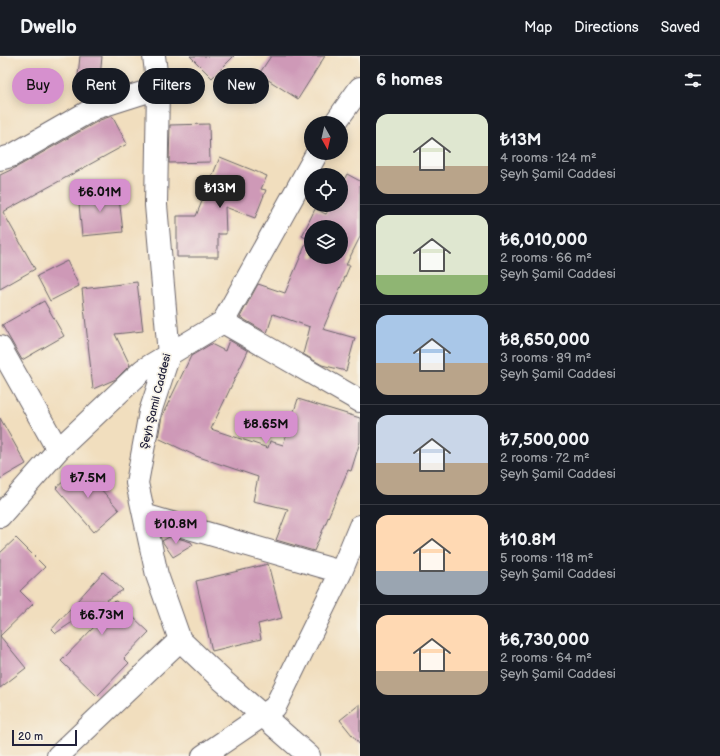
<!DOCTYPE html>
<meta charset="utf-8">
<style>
:root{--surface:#171b24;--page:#242831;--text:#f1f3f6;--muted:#9ea1a6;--line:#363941;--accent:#d690ce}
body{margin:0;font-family:"Balsamiq Sans",sans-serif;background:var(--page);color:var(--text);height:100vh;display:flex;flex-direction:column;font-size:15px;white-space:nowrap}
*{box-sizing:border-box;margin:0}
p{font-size:13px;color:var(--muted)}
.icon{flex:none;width:22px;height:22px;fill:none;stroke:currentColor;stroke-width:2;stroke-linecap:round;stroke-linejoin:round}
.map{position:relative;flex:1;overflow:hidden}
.sheet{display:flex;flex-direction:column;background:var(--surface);width:360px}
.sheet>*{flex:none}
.top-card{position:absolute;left:12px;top:12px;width:288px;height:36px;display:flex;gap:8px}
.needle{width:26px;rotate:172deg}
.buttons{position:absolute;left:304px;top:60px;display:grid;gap:8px}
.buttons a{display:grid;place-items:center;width:44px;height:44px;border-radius:50%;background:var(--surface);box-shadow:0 2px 10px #0003;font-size:20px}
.scale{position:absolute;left:12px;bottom:10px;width:65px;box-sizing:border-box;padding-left:4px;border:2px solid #22223b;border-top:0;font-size:11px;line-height:14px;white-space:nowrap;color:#22223b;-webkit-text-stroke:3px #f7f3e8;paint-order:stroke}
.price{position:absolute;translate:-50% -34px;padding:0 9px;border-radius:8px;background:var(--accent);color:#111;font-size:13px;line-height:26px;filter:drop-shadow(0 1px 2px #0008)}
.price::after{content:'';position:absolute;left:50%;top:24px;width:12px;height:9px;margin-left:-6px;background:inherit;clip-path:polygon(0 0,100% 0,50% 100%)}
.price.active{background:#222;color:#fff}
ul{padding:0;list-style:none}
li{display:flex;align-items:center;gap:12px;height:100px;padding:0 16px}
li+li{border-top:1px solid var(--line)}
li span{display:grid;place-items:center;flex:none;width:112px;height:80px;border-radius:12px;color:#555}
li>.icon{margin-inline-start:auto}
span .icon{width:48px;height:48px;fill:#fffc;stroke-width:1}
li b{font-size:17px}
h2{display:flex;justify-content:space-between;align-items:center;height:48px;padding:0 16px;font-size:17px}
.tag{padding:0 14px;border-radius:18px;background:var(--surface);box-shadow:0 2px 10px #0003;font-size:14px;line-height:36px}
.tag.active{background:var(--accent);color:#111}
header{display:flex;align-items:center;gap:24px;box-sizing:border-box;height:56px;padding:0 20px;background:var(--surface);border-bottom:1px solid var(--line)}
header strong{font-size:19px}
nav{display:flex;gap:22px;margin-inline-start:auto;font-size:14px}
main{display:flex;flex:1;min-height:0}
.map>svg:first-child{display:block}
.building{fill:#ce99b7;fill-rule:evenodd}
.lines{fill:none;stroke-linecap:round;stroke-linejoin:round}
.street-casing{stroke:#6a6469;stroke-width:24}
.street{stroke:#fff;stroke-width:22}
.labels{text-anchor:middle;stroke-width:3.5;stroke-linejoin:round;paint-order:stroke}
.street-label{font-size:11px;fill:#22223b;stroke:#f7f3e8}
</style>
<header>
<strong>Dwello</strong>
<nav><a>Map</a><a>Directions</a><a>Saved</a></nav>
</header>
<main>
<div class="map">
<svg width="360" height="700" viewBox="0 0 360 700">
<rect width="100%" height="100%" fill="#f7f3e8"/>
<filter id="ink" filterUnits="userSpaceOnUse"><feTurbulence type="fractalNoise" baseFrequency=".025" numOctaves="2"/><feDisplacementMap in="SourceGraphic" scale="8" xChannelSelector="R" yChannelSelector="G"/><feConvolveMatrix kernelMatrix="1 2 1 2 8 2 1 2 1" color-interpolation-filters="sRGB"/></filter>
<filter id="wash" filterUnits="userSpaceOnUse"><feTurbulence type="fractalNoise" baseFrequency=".012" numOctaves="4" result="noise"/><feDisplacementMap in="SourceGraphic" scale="16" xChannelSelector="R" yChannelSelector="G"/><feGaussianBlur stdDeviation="0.9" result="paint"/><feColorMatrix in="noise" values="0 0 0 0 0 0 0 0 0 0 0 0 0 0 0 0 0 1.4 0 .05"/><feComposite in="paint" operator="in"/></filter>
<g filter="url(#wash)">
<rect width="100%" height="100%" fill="#f1debe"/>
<g id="blocks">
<!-- building -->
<path class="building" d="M80,0H102L100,22L78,20Z
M190,0H234L212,22Z
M271,0H325L298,43L259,18Z
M112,60L127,88L3,156L35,213L0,233V119L17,111L100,64Z
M209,68L210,106L169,107L170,69Z
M220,101L267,120L261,133L266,134L255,162L225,151L226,178H218V201H177V160H196Z
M347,118L360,125V181L346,209H350L323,273L355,282L346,315L322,309L303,298L310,271L273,258L267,277L240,261L258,228L285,237L308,183L302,180L315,153L326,158L331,149H341V130ZM311,171H341V201H311Z
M118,133L123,176L82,180L78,137Z
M67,205L79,230L50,245L37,220Z
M137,226L143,275L115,278L130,309L116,323L93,333L82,233Z
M44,245L64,280L22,304L2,269Z
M229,284L248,295L211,373L268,392L270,385L283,389L298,343L360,362V386L351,415L348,414L314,495L276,484L288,453L253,445L258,421L196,400L158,382L162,360L191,300L211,288L225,295Z
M0,362L26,408L0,423Z
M81,410L119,454L94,476L56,432Z
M171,480L191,486L193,489L173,501L162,485Z
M16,482L45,511L20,535L33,548L0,580V497Z
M268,508L282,562L258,568L261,583L212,595L196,525Z
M103,516L123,534L99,549L116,545L149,576L124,602L129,607L97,640L61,605L95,570L83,559L56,577L52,573Z
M0,580L26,612L0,632Z
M360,648V689L340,664Z"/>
</g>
</g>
<g filter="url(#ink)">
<use href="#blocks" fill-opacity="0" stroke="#6a6469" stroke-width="1"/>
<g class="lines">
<defs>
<path id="street" d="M154,0L158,32L156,149L169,299L150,356L137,427L157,519L180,584L221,623L309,700
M335,67L360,32
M0,103L11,100L95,52L158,32
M223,266L360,345
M0,291L58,394
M144,459L341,516L275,651L203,700
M0,460L58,394L143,314L223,266L317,97
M341,516L360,470
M58,700L180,584"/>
</defs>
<!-- street casing -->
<use href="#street" class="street-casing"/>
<!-- street -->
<use href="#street" class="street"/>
</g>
</g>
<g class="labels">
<!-- street labels -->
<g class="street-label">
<text transform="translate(155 345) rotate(-76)" y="4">Şeyh Şamil Caddesi</text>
</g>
</g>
</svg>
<div class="buttons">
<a><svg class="needle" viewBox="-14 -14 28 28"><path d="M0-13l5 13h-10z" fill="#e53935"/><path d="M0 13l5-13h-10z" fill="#9ea1a6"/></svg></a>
<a><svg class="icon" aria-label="locate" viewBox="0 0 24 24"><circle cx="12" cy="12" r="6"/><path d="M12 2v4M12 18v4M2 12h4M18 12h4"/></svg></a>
<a><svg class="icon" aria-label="layers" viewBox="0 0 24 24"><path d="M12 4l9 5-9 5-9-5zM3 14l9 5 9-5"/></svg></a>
</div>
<div class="scale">20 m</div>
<b class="price active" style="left:220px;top:153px">₺13M</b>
<b class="price" style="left:100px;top:157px">₺6.01M</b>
<b class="price" style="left:266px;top:389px">₺8.65M</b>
<b class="price" style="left:88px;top:443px">₺7.5M</b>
<b class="price" style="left:176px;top:489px">₺10.8M</b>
<b class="price" style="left:102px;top:580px">₺6.73M</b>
<div class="top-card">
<a class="tag active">Buy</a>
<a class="tag">Rent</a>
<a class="tag">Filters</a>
<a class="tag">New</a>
</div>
</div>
<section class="sheet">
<h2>6 homes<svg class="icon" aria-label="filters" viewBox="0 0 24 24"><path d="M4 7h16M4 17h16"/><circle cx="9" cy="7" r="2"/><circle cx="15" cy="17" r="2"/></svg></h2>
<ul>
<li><span style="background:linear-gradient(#dfe7d0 65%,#b9a48a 0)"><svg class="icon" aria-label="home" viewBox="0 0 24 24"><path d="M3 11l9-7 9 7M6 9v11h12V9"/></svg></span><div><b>₺13M</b><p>4 rooms · 124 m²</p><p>Şeyh Şamil Caddesi</p></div></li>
<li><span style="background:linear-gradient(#dfe7d0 75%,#8fb573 0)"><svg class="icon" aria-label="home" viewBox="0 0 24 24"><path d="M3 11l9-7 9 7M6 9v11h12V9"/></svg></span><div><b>₺6,010,000</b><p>2 rooms · 66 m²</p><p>Şeyh Şamil Caddesi</p></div></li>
<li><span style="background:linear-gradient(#a9c7e8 60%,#b9a48a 0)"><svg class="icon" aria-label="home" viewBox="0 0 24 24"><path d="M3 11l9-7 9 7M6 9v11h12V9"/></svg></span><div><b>₺8,650,000</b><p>3 rooms · 89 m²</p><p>Şeyh Şamil Caddesi</p></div></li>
<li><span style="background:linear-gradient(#c9d6e8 60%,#b9a48a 0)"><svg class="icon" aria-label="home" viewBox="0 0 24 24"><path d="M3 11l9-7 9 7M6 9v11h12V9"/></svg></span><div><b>₺7,500,000</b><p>2 rooms · 72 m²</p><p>Şeyh Şamil Caddesi</p></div></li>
<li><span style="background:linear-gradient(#ffd9b3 70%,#9aa5b1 0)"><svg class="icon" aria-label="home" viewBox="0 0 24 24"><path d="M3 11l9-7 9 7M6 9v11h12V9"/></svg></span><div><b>₺10.8M</b><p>5 rooms · 118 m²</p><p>Şeyh Şamil Caddesi</p></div></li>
<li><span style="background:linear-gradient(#ffd9b3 70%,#b9a48a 0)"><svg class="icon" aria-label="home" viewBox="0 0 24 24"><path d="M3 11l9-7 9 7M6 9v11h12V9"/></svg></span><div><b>₺6,730,000</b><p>2 rooms · 64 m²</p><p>Şeyh Şamil Caddesi</p></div></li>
</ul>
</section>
</main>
